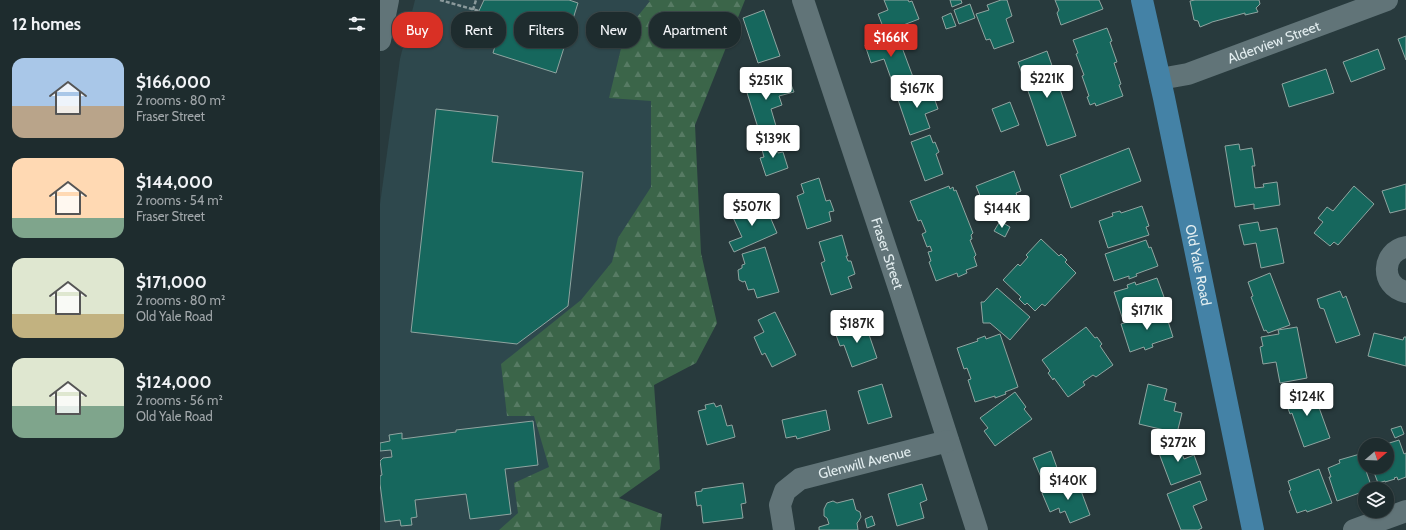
<!DOCTYPE html>
<meta charset="utf-8">
<style>
:root{--surface:#1e2c2e;--page:#263436;--text:#f1f3f6;--muted:#a1a7aa;--line:#3c484a;--accent:#d93025}
body{margin:0;font-family:Cabin,sans-serif;background:var(--page);color:var(--text);height:100vh;display:flex;flex-direction:column;font-size:15px;white-space:nowrap}
*{box-sizing:border-box;margin:0}
p{font-size:13px;color:var(--muted)}
.icon{flex:none;width:22px;height:22px;fill:none;stroke:currentColor;stroke-width:2;stroke-linecap:round;stroke-linejoin:round}
.map{position:relative;flex:1;overflow:hidden}
.panel{display:flex;flex-direction:column;background:var(--surface);width:380px}
.panel>*{flex:none}
.guide{position:absolute;left:12px;top:12px;width:380px;height:36px;display:flex;gap:8px}
.needle{width:26px;rotate:71deg}
.tools{position:absolute;left:978px;top:438px;display:grid;gap:8px}
.tools a{display:grid;place-items:center;width:36px;height:36px;border-radius:50%;background:var(--surface);box-shadow:0 1px 3px #0004,0 0 0 1px var(--line);font-size:20px}
.price{position:absolute;translate:-50% -34px;padding:0 9px;border-radius:4px;background:#fff;color:#222;font-size:13px;line-height:26px;filter:drop-shadow(0 1px 2px #0008)}
.price::after{content:'';position:absolute;left:50%;top:24px;width:12px;height:9px;margin-left:-6px;background:inherit;clip-path:polygon(0 0,100% 0,50% 100%)}
.price.on{background:var(--accent);color:#fff}
ul{padding:0;list-style:none}
li{display:flex;align-items:center;gap:12px;height:100px;padding:0 12px}
li span{display:grid;place-items:center;flex:none;width:112px;height:80px;border-radius:12px;color:#555}
li>.icon{margin-inline-start:auto}
span .icon{width:48px;height:48px;fill:#fffc;stroke-width:1}
li b{font-size:17px}
h2{display:flex;justify-content:space-between;align-items:center;height:48px;padding:0 12px;font-size:17px}
.pill{padding:0 14px;border-radius:16px;background:var(--surface);box-shadow:0 1px 3px #0004,0 0 0 1px var(--line);font-size:14px;line-height:36px}
.pill.on{background:var(--accent);color:#fff}
main{display:flex;flex:1;min-height:0}
.map>svg:first-child{display:block}
.built{fill:#2e484d}
.forest{fill:url(#forest-firs)}
.building{fill:#16675d;stroke:#90a5a1}
.lines{fill:none;stroke-linecap:round;stroke-linejoin:round}
.path{stroke:#8a999b;stroke-width:2.5;stroke-dasharray:4 2;stroke-linecap:butt}
.minor{stroke:#617478;stroke-width:22}
.major{stroke:#4482a6;stroke-width:22}
.labels{text-anchor:middle;stroke-width:3.5;stroke-linejoin:round;paint-order:stroke}
.street-label{font-size:14px;fill:#e3eef0;stroke:#171f21}
</style>
<main>
<section class="panel">
<h2>12 homes<svg class="icon" aria-label="filters" viewBox="0 0 24 24"><path d="M4 7h16M4 17h16"/><circle cx="9" cy="7" r="2"/><circle cx="15" cy="17" r="2"/></svg></h2>
<ul>
<li><span style="background:linear-gradient(#a9c7e8 60%,#b9a48a 0)"><svg class="icon" aria-label="home" viewBox="0 0 24 24"><path d="M3 11l9-7 9 7M6 9v11h12V9"/></svg></span><div><b>$166,000</b><p>2 rooms · 80 m²</p><p>Fraser Street</p></div></li>
<li><span style="background:linear-gradient(#ffd9b3 75%,#7fa58c 0)"><svg class="icon" aria-label="home" viewBox="0 0 24 24"><path d="M3 11l9-7 9 7M6 9v11h12V9"/></svg></span><div><b>$144,000</b><p>2 rooms · 54 m²</p><p>Fraser Street</p></div></li>
<li><span style="background:linear-gradient(#dfe7d0 70%,#c2b280 0)"><svg class="icon" aria-label="home" viewBox="0 0 24 24"><path d="M3 11l9-7 9 7M6 9v11h12V9"/></svg></span><div><b>$171,000</b><p>2 rooms · 80 m²</p><p>Old Yale Road</p></div></li>
<li><span style="background:linear-gradient(#dfe7d0 60%,#7fa58c 0)"><svg class="icon" aria-label="home" viewBox="0 0 24 24"><path d="M3 11l9-7 9 7M6 9v11h12V9"/></svg></span><div><b>$124,000</b><p>2 rooms · 56 m²</p><p>Old Yale Road</p></div></li>
</ul>
</section>
<div class="map">
<svg width="1026" height="530" viewBox="0 0 1026 530">
<defs>
<pattern id="forest-firs" width="22" height="20" patternUnits="userSpaceOnUse"><rect width="22" height="20" fill="#3b6549"/><path d="M5 1l3.5 6h-7zM16 11l3.5 6h-7z" fill="#577b64"/></pattern>
</defs>
<rect width="100%" height="100%" fill="#283a3d"/>
<!-- built -->
<path class="built" d="M35,0H334L202,493L144,530H0V204L20,59Z"/>
<!-- forest -->
<path class="forest" d="M268,0H365L315,125L321,253L337,323L316,363L274,385L280,469L239,498L282,514L280,530H119L138,513L134,483L169,467L154,416H127L121,364L201,300L232,262L238,238L271,187V101L229,98L245,32L270,1Z"/>
<!-- building -->
<path class="building" d="M104,0H189L198,3L176,73L113,53L118,36L89,32Z
M504,0H528L529,2L532,1L539,19L505,32L498,14L508,10Z
M570,0H581L582,3L572,7Z
M621,0H627L632,16L626,19L634,42L614,49L610,39L606,40L596,14L609,10L607,5Z
M675,0H719L723,9L681,25L677,13L679,10Z
M815,0H879L880,4L876,8L878,12L865,15V13L832,22L830,23L820,27L818,21L814,20L810,1Z
M590,4L595,18L579,24L574,10Z
M384,10L400,56L378,63L363,18Z
M571,13L576,26L566,29L562,17Z
M727,28L732,41L730,42L737,62L734,63L741,84L739,85L743,96L716,106L715,103L710,105L707,97L709,96L702,76L704,75L696,54L698,53L693,40Z
M517,34L533,77L513,84L504,59L491,63L485,45Z
M1026,36V60L1018,39Z
M998,49L1005,69L971,82L963,62Z
M667,51L696,136L667,146L638,62Z
M946,69L954,93L909,107L902,84Z
M381,77L384,87L394,84L395,86L410,82L414,92L399,96L402,105L391,109L396,126L379,131L364,83Z
M534,88L536,94L551,89L558,109L545,114L550,128L530,135L516,94Z
M630,102L639,125L621,132L612,109Z
M56,109L118,116L112,162L203,172L188,306L137,344L31,332Z
M550,135L553,143L555,142L559,152L556,154L563,174L545,181L531,142Z
M395,141L398,153L403,152L408,168L386,176L380,158L384,157L381,146Z
M859,144L860,150L872,148L875,166H872L875,188L884,187L883,184L897,182L900,205L874,209V204L855,207L845,146Z
M749,148L761,181L691,208L680,175Z
M634,171L641,191L636,193L639,201L628,205L629,208L621,211L620,208L610,211L607,202L603,203L596,186Z
M439,178L446,201L450,200L454,211L449,212L451,221L427,229L417,196L424,193L421,184Z
M1026,184V209L1010,213L1002,191Z
M569,186L570,189L573,187L574,191L576,190L593,233L591,235L592,239L590,240L596,255L594,257L597,266L586,270L587,273L578,277L577,273L556,281L549,262L551,261L548,252L552,251L550,246L547,247L542,234L546,232L541,220L538,221L530,201Z
M974,186L994,204L958,245L954,242L950,246L934,233L943,222L938,218L947,207L953,211Z
M372,204L378,216L388,212L397,233L354,252L349,242L362,237L351,213Z
M762,206L769,226L766,227L769,235L728,248L719,221L733,216L732,213L740,211L741,213Z
M620,221L630,227L625,237L614,231Z
M878,222L880,231L897,228L904,263L881,268L876,243L864,245L859,225Z
M462,235L468,256H466L468,261H471L475,274L468,277L472,288L451,295L441,263L445,261L439,242Z
M661,239L679,256L681,254L687,260L685,262L696,273L665,306L662,304L655,311L647,303L645,305L639,299L641,297L623,280L638,264L640,266L648,257L646,255Z
M766,240L769,248L771,247L778,266L756,274L757,276L749,279V276L734,281L725,254Z
M385,247L399,292L377,298L374,289L368,290L365,281L363,282L359,280L358,270L362,268V265L365,264L362,254Z
M890,273L910,325L888,333L886,330L884,331L871,297L873,296L868,282Z
M777,278L784,297L781,298L784,306L743,320L734,292L748,288L747,285L755,282L756,285Z
M617,288L650,317L630,340L610,323H603L601,302H604Z
M960,291L963,298L966,296L980,335L956,343L944,309L940,308L937,299Z
M782,311L784,319L787,318L793,337L772,344L773,347L765,350L764,347L750,352L741,324Z
M395,312L416,355L392,367L385,353L382,355L374,337L384,332L378,320Z
M484,320L497,358L472,367L464,345L460,346L455,332L471,327L470,325Z
M706,327L715,338L717,337L722,344L720,346L733,365L716,377L713,375L703,382L705,385L688,397L674,378L673,380L668,373L670,371L662,360Z
M917,327L927,378L900,383L896,362L883,364L880,347L883,346L881,337L899,334L898,330Z
M994,333L1023,340L1024,337H1026V366L988,356Z
M620,334L638,387L625,392L626,394L615,398V396L595,402L588,380L591,379L587,368L584,369L577,348L598,341L597,339L605,336L606,339Z
M502,384L512,417L488,424L478,391Z
M768,384L787,389L784,400L796,403L794,411L802,413L797,433L759,424Z
M928,386L934,403L937,402L950,438L924,447L912,413L910,414L903,395Z
M635,392L646,407L644,409L652,419L615,446L604,431L608,428L600,418Z
M334,403L336,407L341,405L347,426L352,425L355,437L327,445L318,411L326,409L325,405Z
M446,410L450,430L417,439L416,436L406,438L402,420Z
M153,421L158,465L125,469L131,514L90,519L86,494L35,500L37,517L31,518L32,525L21,526L20,520L5,522L0,484V476L2,475L0,461L3,458L12,457L11,450L0,451V443L10,441L9,435L22,433V439L76,432V430Z
M1021,426L1024,434L1015,438L1011,429Z
M797,440L804,459L814,455L821,474L791,485L777,448Z
M1019,440L1024,454L1026,453V477L1018,480L1017,477L1014,478L1015,479L1005,482V481L998,483L992,467H1007V445H1003Z
M671,451L680,476L663,482L653,458Z
M980,454L992,488L985,489V491L957,501L949,477H951L948,468L960,463L959,460Z
M939,469L952,503L927,512L926,510L917,513L909,491L911,490L908,481Z
M697,480L710,515L690,523L685,511L680,513L679,508L670,512L662,493Z
M820,481L827,500L813,506L822,528L818,530H801L787,494Z
M363,483L366,503L361,504L363,518L323,523L321,505L317,506L315,492L322,491V489Z
M542,484L547,500L540,503L544,518L517,526L508,494Z
M473,499L476,510L480,512L481,517L478,522L477,523L478,530H439V527L449,524L447,518L444,516V509L447,503L453,501L457,503Z
M492,516L495,525L487,528L485,519Z"/>
<g class="lines">
<!-- path -->
<path class="path" d="M60,0L99,11
M93,10L96,0"/>
<!-- minor -->
<g class="minor">
<path id="s1" d="M423,0L520,291L597,530"/>
<path d="M0,40L8,0"/>
<path id="s2" d="M780,79L808,74L1007,0"/>
<path d="M1026,247C1002,251 999,286 1026,292"/>
<path id="s3" d="M404,530L400,505L405,491L420,479L568,441"/>
<path d="M974,530L1026,511"/>
</g>
<!-- major -->
<path class="major" id="s4" d="M762,0L784,98L873,530"/>
</g>
<g class="labels">
<!-- street labels -->
<g class="street-label">
<text dy="5" stroke="none"><textPath href="#s2" startOffset="120">Alderview Street</textPath></text>
<text dy="5" stroke="none"><textPath href="#s1" startOffset="267">Fraser Street</textPath></text>
<text dy="5" stroke="none"><textPath href="#s4" startOffset="271">Old Yale Road</textPath></text>
<text dy="5" stroke="none"><textPath href="#s3" startOffset="126">Glenwill Avenue</textPath></text>
</g>
</g>
</svg>
<div class="tools">
<a><svg class="needle" viewBox="-14 -14 28 28"><path d="M0-13l5 13h-10z" fill="#e53935"/><path d="M0 13l5-13h-10z" fill="#a1a7aa"/></svg></a>
<a><svg class="icon" aria-label="layers" viewBox="0 0 24 24"><path d="M12 4l9 5-9 5-9-5zM3 14l9 5 9-5"/></svg></a>
</div>
<b class="price on" style="left:511px;top:58px">$166K</b>
<b class="price" style="left:667px;top:99px">$221K</b>
<b class="price" style="left:386px;top:101px">$251K</b>
<b class="price" style="left:537px;top:109px">$167K</b>
<b class="price" style="left:393px;top:159px">$139K</b>
<b class="price" style="left:372px;top:227px">$507K</b>
<b class="price" style="left:622px;top:229px">$144K</b>
<b class="price" style="left:767px;top:331px">$171K</b>
<b class="price" style="left:477px;top:344px">$187K</b>
<b class="price" style="left:927px;top:417px">$124K</b>
<b class="price" style="left:798px;top:463px">$272K</b>
<b class="price" style="left:688px;top:501px">$140K</b>
<div class="guide">
<a class="pill on">Buy</a>
<a class="pill">Rent</a>
<a class="pill">Filters</a>
<a class="pill">New</a>
<a class="pill">Apartment</a>
</div>
</div>
</main>
